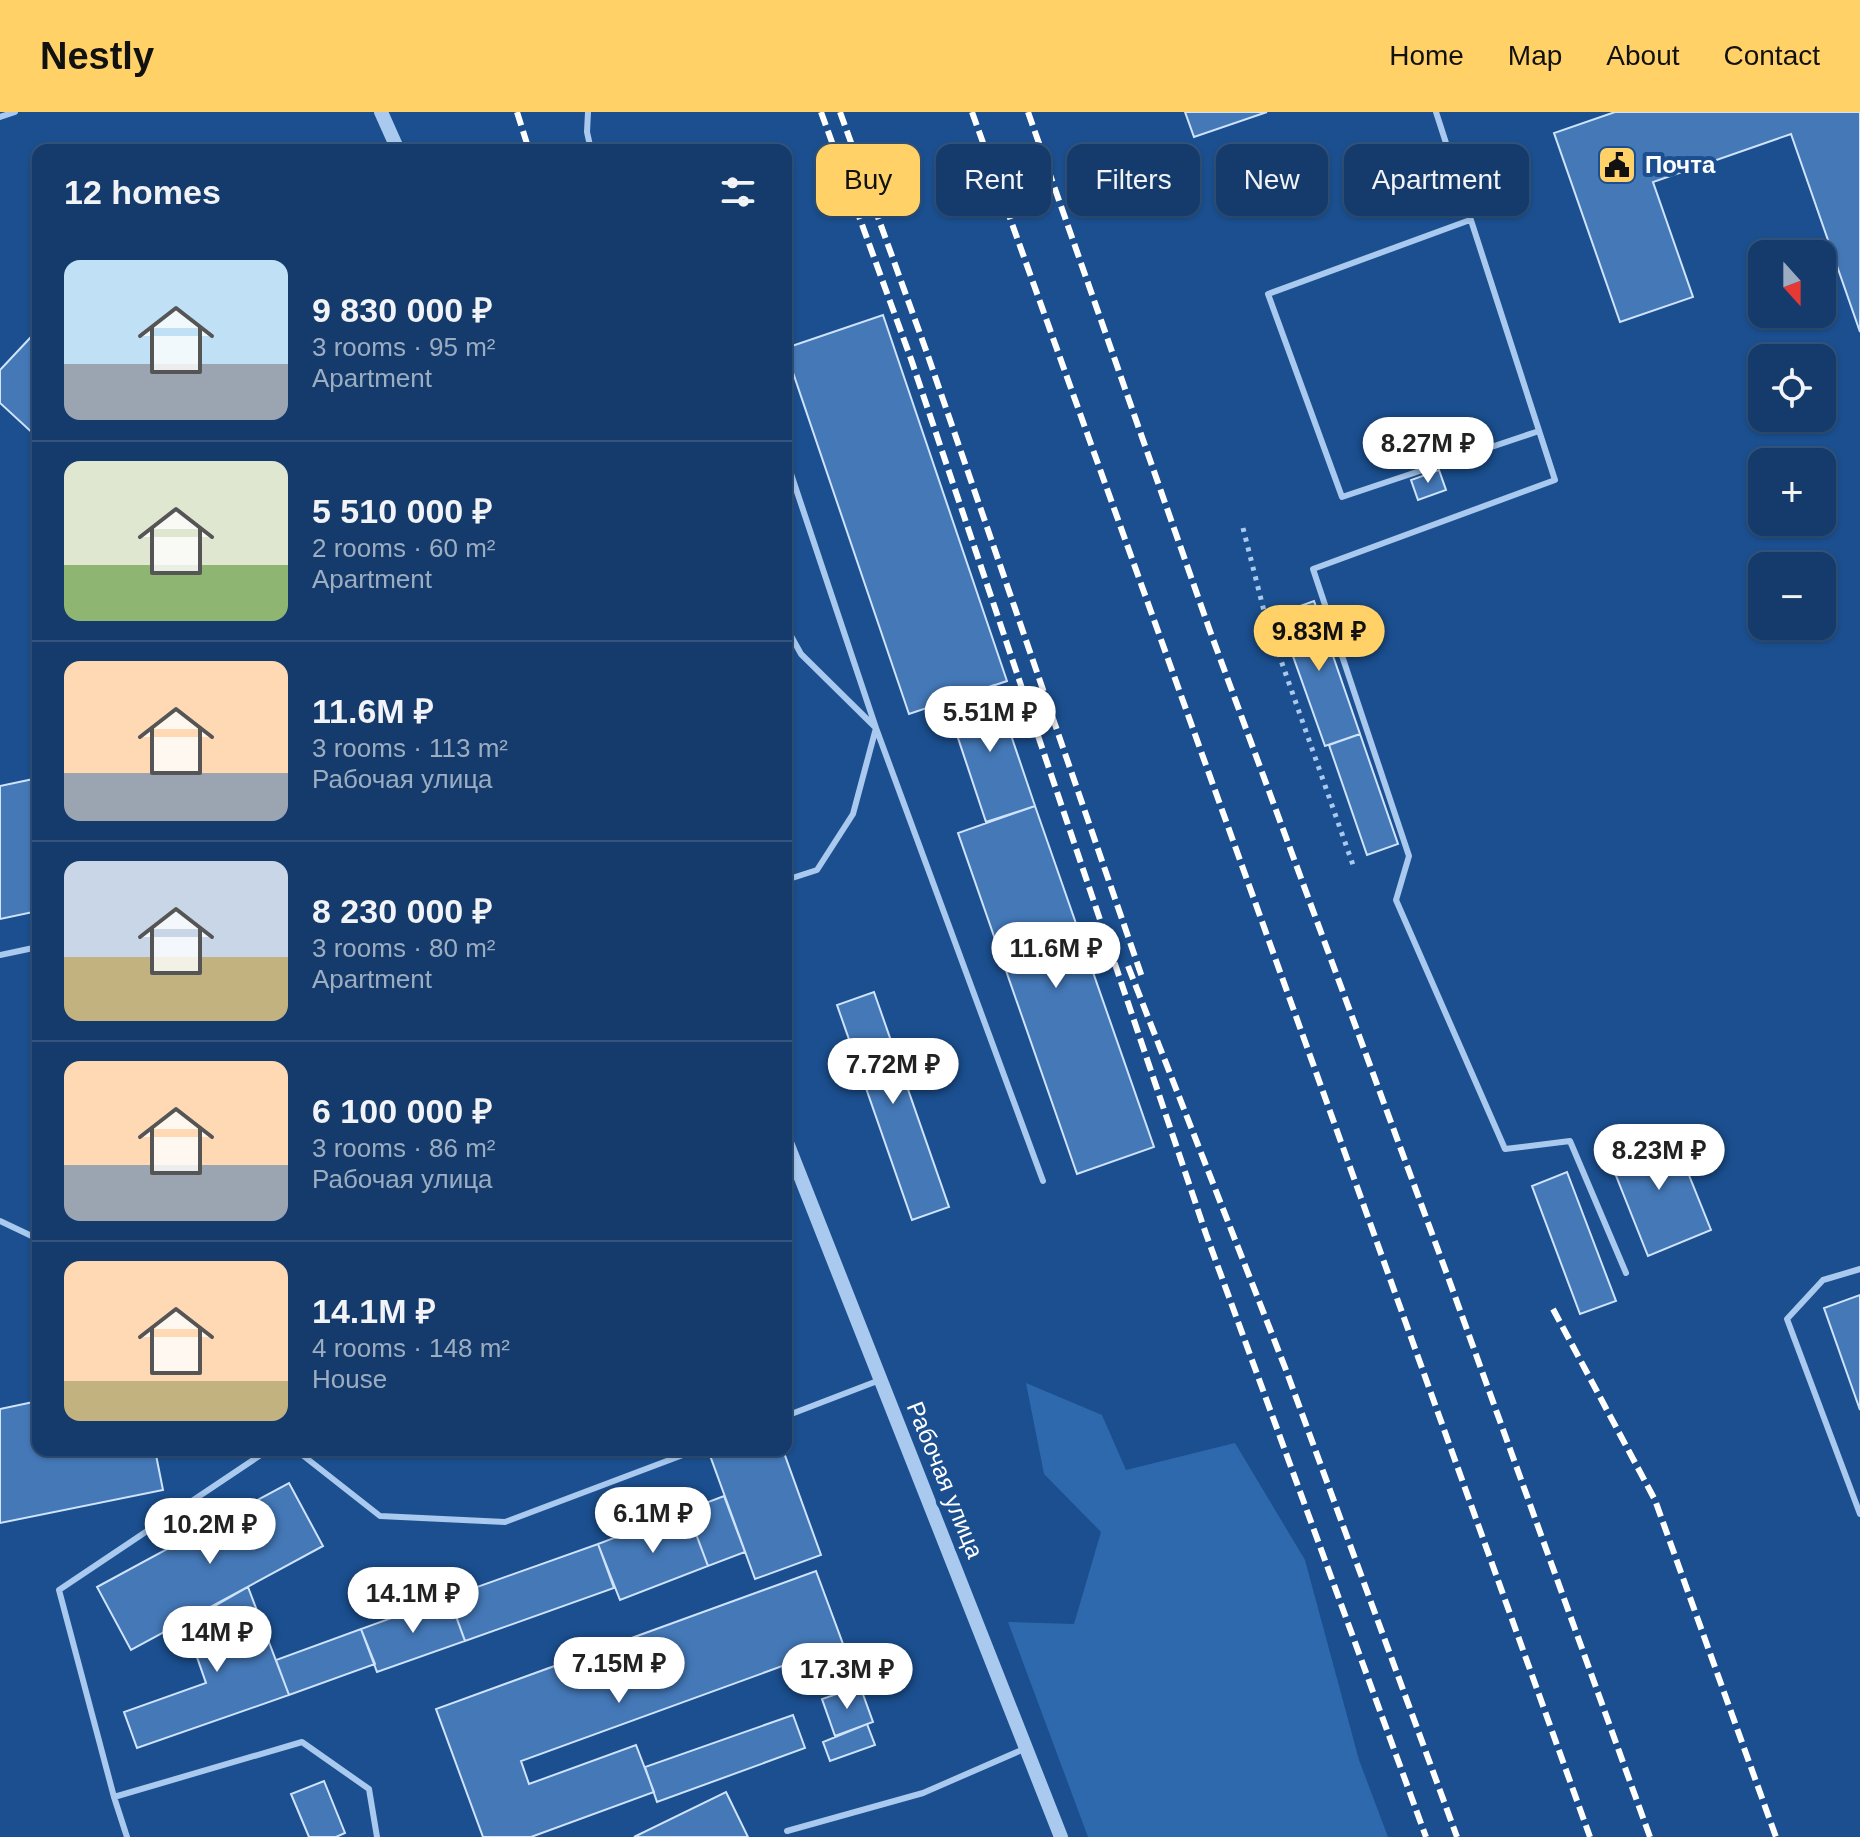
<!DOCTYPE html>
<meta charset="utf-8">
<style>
:root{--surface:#143b6b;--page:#1d4271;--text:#f1f3f6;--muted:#9dadc1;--line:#33557e;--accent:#ffd166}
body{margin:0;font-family:Arial,sans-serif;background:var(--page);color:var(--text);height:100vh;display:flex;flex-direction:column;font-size:30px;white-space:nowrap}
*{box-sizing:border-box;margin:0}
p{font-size:26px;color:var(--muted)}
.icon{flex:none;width:44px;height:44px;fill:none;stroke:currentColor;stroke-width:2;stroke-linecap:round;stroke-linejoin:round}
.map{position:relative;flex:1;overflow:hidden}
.drawer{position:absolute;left:32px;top:32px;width:760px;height:1312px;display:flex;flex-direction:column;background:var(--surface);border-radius:16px;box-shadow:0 2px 6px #0004,0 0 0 2px var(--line)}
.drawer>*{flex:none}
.guide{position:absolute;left:816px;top:32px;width:760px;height:72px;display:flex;gap:16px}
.needle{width:52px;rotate:159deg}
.fabs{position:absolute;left:1748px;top:128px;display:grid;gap:16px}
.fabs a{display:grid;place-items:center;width:88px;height:88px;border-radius:16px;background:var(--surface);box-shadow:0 2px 6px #0004,0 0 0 2px var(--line);font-size:40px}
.price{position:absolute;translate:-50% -68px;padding:0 18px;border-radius:28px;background:#fff;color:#222;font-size:26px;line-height:52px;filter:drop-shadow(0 2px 4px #0008)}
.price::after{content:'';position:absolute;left:50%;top:48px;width:24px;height:18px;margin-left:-12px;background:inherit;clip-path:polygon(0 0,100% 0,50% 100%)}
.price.selected{background:var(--accent);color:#111}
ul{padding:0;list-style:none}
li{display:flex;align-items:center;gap:24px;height:200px;padding:0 32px}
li+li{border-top:2px solid var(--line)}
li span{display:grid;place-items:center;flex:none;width:224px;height:160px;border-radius:16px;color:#555}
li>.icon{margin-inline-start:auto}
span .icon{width:96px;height:96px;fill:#fffc;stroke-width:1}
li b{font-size:34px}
h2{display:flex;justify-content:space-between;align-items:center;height:96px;padding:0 32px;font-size:34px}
.chip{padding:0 28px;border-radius:16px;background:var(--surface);box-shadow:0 2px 6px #0004,0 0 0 2px var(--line);font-size:28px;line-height:72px}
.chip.selected{background:var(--accent);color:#111}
header{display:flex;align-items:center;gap:48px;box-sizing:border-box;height:112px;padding:0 40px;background:var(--accent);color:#111}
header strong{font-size:38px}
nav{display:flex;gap:44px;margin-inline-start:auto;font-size:28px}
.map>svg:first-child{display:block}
.green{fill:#2e69ad}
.building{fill:#4478b7;stroke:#cfe3fa;stroke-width:2}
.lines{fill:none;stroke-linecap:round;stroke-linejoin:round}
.path{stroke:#a9c9ee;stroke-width:5;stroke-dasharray:4 6;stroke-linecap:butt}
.service{stroke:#a9c9ee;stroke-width:6}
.tertiary{stroke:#a9c9ee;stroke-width:14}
.rail{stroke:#fff;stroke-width:6;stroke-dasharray:14 6;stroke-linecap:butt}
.labels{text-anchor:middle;stroke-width:8;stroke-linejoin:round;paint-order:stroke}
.poi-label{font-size:24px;font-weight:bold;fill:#fff;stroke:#1b4f8f;text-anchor:start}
.street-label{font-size:24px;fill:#fff;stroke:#1b4f8f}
</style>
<header>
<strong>Nestly</strong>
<nav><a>Home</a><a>Map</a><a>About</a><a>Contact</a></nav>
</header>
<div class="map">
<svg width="1860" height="1725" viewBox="0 0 1860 1725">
<rect width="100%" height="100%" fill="#1b4f8f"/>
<!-- green -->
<path class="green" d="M1026,1271L1102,1303L1126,1358L1235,1331L1305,1448L1359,1648L1388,1725H1088L1008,1510L1074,1512L1101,1420L1044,1362Z"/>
<!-- building -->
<path class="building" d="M1185,0H1267L1194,25Z
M1615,0H1860V220L1791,22L1653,70L1693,185L1620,210L1554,21Z
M883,203L1007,569L909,602L786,240V236Z
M31,225L38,231V326L0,291V258Z
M1439,358L1446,378L1418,388L1411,368Z
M1314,489L1360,622L1325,634L1278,502Z
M994,573L1035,694L986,710L946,590Z
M1360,622L1398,732L1367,743L1329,633Z
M38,666V799L0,807V674Z
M1035,694L1154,1035L1077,1062L958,721Z
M874,880L949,1095L912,1108L837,893Z
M1670,1016L1711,1118L1648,1144L1607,1041Z
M1567,1060L1616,1189L1580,1202L1532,1074Z
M1860,1183V1298L1824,1196Z
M38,1289V1338H155L163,1378L0,1411V1297Z
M708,1338H783L821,1443L755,1467Z
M289,1371L323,1434L131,1538L97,1475Z
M724,1384L745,1440L708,1454L687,1398Z
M687,1398L708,1454L620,1488L598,1432Z
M598,1432L614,1476L465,1529L449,1485Z
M816,1459L843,1532L521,1649L529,1672L636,1633L654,1680L531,1725H483L436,1597Z
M248,1475L289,1583L137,1636L124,1600L206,1571L185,1511Z
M449,1485L465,1529L377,1560L361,1517Z
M361,1517L375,1552L289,1583L276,1548Z
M860,1574L873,1610L835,1624L822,1587Z
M793,1603L805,1636L657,1690L645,1655Z
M867,1612L875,1633L830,1649L823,1630Z
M324,1669L345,1721L336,1725H309L291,1682Z
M726,1680L748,1725H634Z"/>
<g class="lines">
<!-- path -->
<path class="path" d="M1243,416L1265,503L1353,753"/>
<!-- service -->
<path class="service" d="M588,0L587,20L591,38
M1436,0L1555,368L1313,457L1409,744L1396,788L1505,1037L1570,1029L1626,1161
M0,5L15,0
M1470,108L1268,182L1342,385L1539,319
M786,347L876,616L853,702L817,758L786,768
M786,515L801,542L876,616L1043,1069
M0,843L38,835
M0,1109L38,1127
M1860,1157L1823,1168L1787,1207L1860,1402
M786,1304L880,1268
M296,1338L380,1404L505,1410L696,1338
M114,1685L302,1630L369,1677L377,1725
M787,1719L923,1681L1024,1637
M127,1725L114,1685L59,1478L268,1338"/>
<!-- tertiary -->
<path class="tertiary" d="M381,0L398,38
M786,1028L1061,1725"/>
<!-- rail -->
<path class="rail" d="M517,0L529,38
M821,0L911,247L1206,1122L1426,1725
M840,0L927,241L1142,865
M972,0L1590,1725
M1028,0L1210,519L1448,1165L1650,1725
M1128,854L1286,1258L1457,1725
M1553,1197L1655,1388L1776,1725"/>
</g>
<!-- icons -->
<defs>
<symbol id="civic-square" viewBox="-11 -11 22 22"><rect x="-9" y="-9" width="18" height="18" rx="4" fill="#ffd166" stroke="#1b4f8f"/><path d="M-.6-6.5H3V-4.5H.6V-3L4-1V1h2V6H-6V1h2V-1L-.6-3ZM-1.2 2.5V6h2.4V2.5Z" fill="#111"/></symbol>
</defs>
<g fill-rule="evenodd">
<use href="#civic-square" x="1595" y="31" width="44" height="44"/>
</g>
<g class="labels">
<!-- poi labels -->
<g class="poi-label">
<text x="1645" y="61">Почта</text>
</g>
<!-- street labels -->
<g class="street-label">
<text transform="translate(945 1368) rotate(68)" y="8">Рабочая улица</text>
</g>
</g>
</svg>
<div class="fabs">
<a><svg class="needle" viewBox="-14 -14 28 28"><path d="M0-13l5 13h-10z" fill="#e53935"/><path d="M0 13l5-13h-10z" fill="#9dadc1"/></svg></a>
<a><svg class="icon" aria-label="locate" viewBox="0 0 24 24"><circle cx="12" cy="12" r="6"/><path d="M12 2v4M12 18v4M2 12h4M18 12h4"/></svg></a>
<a>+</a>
<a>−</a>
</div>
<b class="price" style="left:1428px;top:373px">8.27M ₽</b>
<b class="price selected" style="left:1319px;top:561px">9.83M ₽</b>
<b class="price" style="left:990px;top:642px">5.51M ₽</b>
<b class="price" style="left:1056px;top:878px">11.6M ₽</b>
<b class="price" style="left:893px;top:994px">7.72M ₽</b>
<b class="price" style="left:1659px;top:1080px">8.23M ₽</b>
<b class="price" style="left:653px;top:1443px">6.1M ₽</b>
<b class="price" style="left:210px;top:1454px">10.2M ₽</b>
<b class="price" style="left:413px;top:1523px">14.1M ₽</b>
<b class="price" style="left:217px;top:1562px">14M ₽</b>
<b class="price" style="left:619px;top:1593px">7.15M ₽</b>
<b class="price" style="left:847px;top:1599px">17.3M ₽</b>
<div class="guide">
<a class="chip selected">Buy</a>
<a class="chip">Rent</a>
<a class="chip">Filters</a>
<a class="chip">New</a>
<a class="chip">Apartment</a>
</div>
<section class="drawer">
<h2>12 homes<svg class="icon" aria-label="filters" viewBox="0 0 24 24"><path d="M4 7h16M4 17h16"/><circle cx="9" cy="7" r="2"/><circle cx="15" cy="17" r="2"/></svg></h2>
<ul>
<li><span style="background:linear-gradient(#bfe0f5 65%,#9aa5b1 0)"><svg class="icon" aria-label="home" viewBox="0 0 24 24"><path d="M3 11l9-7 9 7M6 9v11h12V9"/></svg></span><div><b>9 830 000 ₽</b><p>3 rooms · 95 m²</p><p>Apartment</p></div></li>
<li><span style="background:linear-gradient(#dfe7d0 65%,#8fb573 0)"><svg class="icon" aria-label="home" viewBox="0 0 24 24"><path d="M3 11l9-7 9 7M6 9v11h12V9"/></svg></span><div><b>5 510 000 ₽</b><p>2 rooms · 60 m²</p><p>Apartment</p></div></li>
<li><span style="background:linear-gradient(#ffd9b3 70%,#9aa5b1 0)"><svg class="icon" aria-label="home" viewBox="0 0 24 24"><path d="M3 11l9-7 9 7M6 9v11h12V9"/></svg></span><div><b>11.6M ₽</b><p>3 rooms · 113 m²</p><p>Рабочая улица</p></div></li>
<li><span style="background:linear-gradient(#c9d6e8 60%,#c2b280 0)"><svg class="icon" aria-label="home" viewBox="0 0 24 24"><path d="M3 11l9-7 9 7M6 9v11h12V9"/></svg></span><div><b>8 230 000 ₽</b><p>3 rooms · 80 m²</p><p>Apartment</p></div></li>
<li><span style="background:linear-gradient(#ffd9b3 65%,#9aa5b1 0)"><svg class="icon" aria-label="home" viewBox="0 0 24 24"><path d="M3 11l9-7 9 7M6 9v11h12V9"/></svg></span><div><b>6 100 000 ₽</b><p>3 rooms · 86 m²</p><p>Рабочая улица</p></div></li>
<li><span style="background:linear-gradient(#ffd9b3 75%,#c2b280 0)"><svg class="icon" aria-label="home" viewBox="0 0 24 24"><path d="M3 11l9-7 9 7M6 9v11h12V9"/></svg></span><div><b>14.1M ₽</b><p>4 rooms · 148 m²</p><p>House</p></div></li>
</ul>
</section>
</div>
